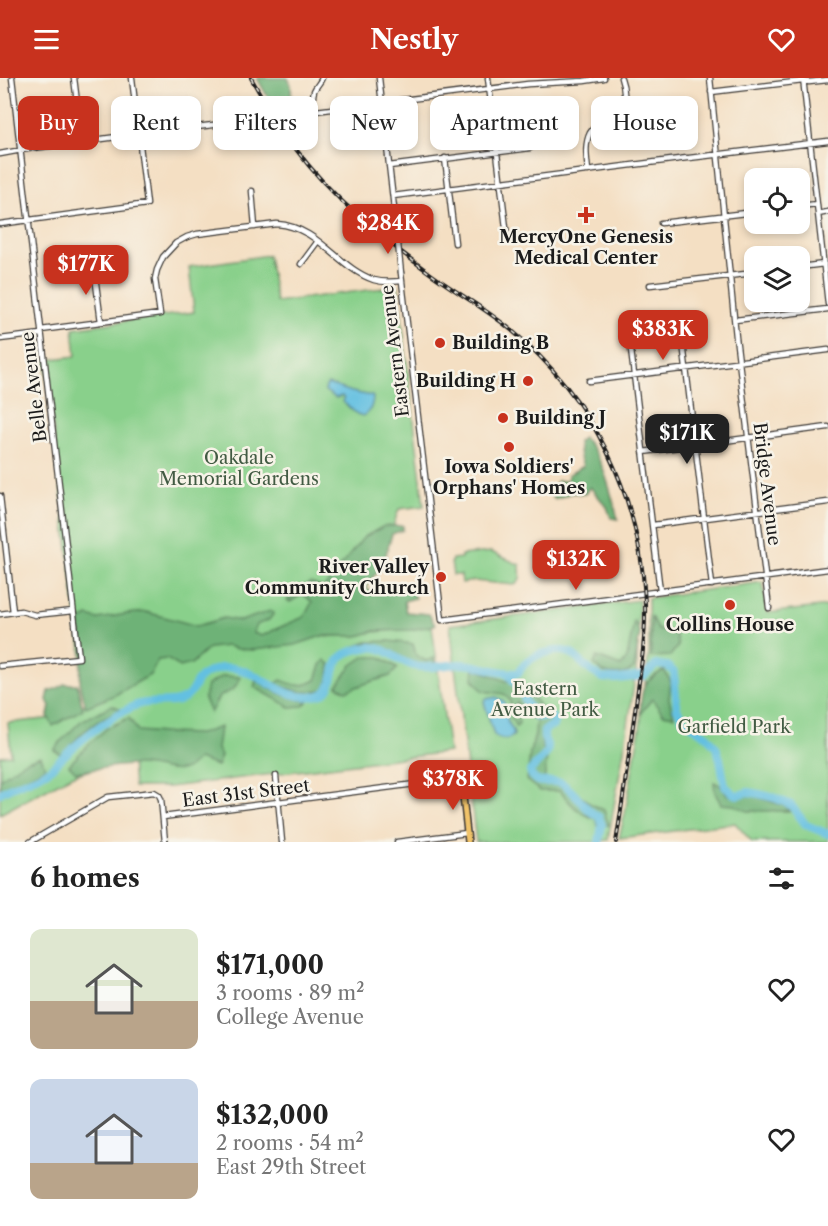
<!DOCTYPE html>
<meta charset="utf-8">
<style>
:root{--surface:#fff;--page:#f2f2f2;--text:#222;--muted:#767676;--accent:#c8321e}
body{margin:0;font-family:"Libre Caslon Text",serif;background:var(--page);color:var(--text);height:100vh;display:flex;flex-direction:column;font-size:22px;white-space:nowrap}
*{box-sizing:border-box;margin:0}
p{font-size:20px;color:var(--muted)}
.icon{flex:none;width:33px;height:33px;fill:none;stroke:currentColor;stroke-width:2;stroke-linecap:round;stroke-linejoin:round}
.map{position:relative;height:764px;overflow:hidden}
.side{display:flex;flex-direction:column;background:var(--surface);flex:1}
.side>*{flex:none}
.guide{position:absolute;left:18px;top:18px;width:792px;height:54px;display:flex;gap:12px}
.tools{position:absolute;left:744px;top:90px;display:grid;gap:12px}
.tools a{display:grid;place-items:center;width:66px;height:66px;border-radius:12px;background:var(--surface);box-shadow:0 3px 9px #0003;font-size:30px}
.price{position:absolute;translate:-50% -51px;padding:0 14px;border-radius:12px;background:var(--accent);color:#fff;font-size:20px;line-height:39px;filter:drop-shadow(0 2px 3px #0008)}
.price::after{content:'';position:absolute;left:50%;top:36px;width:18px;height:14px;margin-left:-9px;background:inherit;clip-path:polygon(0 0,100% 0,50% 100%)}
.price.selected{background:#222;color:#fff}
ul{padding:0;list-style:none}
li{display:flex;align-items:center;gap:18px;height:150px;padding:0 30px}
li span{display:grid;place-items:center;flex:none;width:168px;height:120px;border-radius:12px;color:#555}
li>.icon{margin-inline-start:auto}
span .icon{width:72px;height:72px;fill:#fffc;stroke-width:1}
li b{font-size:26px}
h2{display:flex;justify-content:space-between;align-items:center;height:72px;padding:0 30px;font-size:26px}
.pill{padding:0 21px;border-radius:12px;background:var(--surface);box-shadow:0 3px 9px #0003;font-size:21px;line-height:54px}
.pill.selected{background:var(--accent);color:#fff}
header{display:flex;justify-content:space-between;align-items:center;height:78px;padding:0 30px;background:var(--accent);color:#fff;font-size:27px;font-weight:700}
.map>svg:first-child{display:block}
.green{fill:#89d08b;stroke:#527654;stroke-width:1.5}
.forest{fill:#6eb277;stroke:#45674a;stroke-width:1.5}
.water{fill:#63c0e1;stroke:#406e7e;stroke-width:1.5}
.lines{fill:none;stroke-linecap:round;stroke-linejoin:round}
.river{stroke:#63c0e1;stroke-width:8}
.minor-casing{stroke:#3c3935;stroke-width:7}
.major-casing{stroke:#3c3935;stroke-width:8}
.minor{stroke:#fff;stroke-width:4.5}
.major{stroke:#f1c369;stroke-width:5}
.rail-casing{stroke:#1c1c1c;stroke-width:4}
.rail{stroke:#f7f3e8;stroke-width:1.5;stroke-dasharray:4.5;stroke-linecap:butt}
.minor-bridge-casing{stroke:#3c3935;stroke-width:7;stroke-linecap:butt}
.minor-bridge{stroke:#fff;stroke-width:4.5}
.poi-dot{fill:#c8321e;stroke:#f7f3e8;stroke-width:2}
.labels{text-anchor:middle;stroke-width:5;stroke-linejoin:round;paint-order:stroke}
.poi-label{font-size:18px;font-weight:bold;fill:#1c1c1c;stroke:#f7f3e8}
.street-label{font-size:18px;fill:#1c1c1c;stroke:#f7f3e8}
.park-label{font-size:18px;fill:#425b43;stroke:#f7f3e8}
</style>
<header><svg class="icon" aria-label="menu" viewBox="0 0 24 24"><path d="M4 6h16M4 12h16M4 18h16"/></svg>Nestly<svg class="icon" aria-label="heart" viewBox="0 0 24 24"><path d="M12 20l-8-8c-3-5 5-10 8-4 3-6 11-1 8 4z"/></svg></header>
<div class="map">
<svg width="828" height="764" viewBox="0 0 828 764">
<rect width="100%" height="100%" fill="#f7f3e8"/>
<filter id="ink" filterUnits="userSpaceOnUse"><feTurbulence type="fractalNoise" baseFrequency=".0167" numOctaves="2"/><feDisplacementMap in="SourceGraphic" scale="12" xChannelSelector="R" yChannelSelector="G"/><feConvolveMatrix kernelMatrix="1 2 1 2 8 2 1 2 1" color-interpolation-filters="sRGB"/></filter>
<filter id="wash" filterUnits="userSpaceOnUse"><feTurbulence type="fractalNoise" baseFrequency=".008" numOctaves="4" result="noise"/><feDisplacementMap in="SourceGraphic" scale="24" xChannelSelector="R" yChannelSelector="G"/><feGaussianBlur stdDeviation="1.35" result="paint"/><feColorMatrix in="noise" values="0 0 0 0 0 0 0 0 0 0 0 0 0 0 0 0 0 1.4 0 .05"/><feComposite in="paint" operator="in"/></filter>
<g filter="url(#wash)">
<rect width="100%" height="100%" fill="#f4dfc3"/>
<!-- green -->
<path class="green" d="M268,177L276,224L398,208L424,428L399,431L383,477L324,538L326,559L432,548L449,674L169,709H134L132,685L103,688L71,698L0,736V678L11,677L8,645L64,639L89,624L77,545L45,282L76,278L73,250L194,234L189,189Z
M491,474L520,487C520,495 523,504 514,507L474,503L462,505L461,497H453L451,484L452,481L461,480V477Z
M763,504L767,535L828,528V764H752L735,745L619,760L625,735L640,650L649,573L648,520Z
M639,522L637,585L626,660L608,762L593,764H476L450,547Z"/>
<!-- forest -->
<path class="forest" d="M257,0H288L291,7L292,31L276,34Z
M583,360C603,375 611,417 618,441L611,440L607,429L590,409L585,416L572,415L555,421L552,418L557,403H567L568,397L583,388L580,379L578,364Z
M384,448H403V452L392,456L382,490L370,502L366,510L373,516L410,511L415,520L404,523L406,534L429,536L435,547L411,552L375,553L358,558H322L295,567L253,572L237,571L227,568L209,570L191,586L180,589L167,581L158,582L150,597L115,617L86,629L80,609L81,582L84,579L80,543L88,538L98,541L126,536L146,534L197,548L224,540L241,543L270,533L274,535L269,542L256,547L253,555L262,558L276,551L304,539L312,524L303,516L290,524L287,523L293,515L310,505L324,510L338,491L364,459Z
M651,538L658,552L675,555L678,568L670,578L651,579Z
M634,543L640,555L634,590C627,598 611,598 601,593C599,592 596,588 594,586L597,579L621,588L627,580Z
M389,563L413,566L416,577L426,583L434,580L435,585C406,592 404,575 380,568C372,566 364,570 356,568L367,564Z
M364,579H380L398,590L390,598L370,604L346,613L337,608L352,587Z
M325,582L330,586L329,600L325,611C305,617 294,613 275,606L281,602C297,608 301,610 316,602L321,587Z
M474,590L506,603L518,602L528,611L539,628L555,640L541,657L542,667L547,679L544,706H555L577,715L591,726L604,732L609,747L598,748L596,741C578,735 572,728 560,713H540L527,703L530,674L535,657L536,642L524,637L517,624L515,629L519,645L516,649L511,639L510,623L504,616L483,613L473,601Z
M664,592L671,604L669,621L674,638L663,636L652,621L640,636C642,610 640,606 664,592Z
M223,598L241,599L234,611L219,619L210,635L204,621L207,607Z
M256,602C275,614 284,619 308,623L303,628L290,629L254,609Z
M64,606H77L83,631L53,648L48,638L50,628L47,622L49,613L58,610Z
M112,627L121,631L100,642L82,655L62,677L54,672L61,663L81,643Z
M129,640L138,653L164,655L200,656L220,649L217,671L221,678L217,688L198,681C193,685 189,691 183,692C168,695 153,686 137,687C116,687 96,691 76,694L69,687L87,668L107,650Z
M41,678L45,690L0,713V701L22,685Z
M714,704L720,707L728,717L740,719L751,717L785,728L789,733H747L734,727L721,726L715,715Z"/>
<!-- water -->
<path class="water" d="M328,306L352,314L372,318L373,319C373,328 370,334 363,338L357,336L343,324L344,321L342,318L336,320L325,313L326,308Z
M496,619L504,623L508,644L513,652L514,657C508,663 500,661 494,657L484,624L486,621Z"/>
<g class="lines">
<!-- river -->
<path class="river" d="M507,595L523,615L525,623L533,636L537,639H552L554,644L553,648L549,649L544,653V660L548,669L547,675L530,693C535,712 551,699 563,706C577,715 584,732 599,739L602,747L599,764
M0,715C5,712 11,709 16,707C27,702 39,699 49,692C55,687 60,681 66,676C84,660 102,644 124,633C129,631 135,627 140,626C154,622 172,628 185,620C192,616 193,609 198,602C203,595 213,592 221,590C256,585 282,628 320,617C335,612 331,594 338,583C343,574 360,570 370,569C387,569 398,584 415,588C430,592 445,586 460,586C480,586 498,596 518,595L526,584L540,576L556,573H563L571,575L591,593L602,600L616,601L644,598L656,587L667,588L674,594L677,631L684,643L707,658L716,669L720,681L725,708L734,716L739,717L748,714L759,716L775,720L791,727L806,747L828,756"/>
</g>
</g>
<g filter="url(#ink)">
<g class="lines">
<defs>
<path id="minor" d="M74,0L82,64
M379,0L397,156
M488,0L507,158
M710,0L736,259L769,530
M803,0L828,226
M711,14L803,3L809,4L828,2
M314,33C313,27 312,19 314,13C316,8 320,5 322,0
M300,35L528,6L584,3L604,0
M0,76L27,71L139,56L254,42
M445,80L455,165
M689,80L828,63
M389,88L530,70
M588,93C587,81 584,67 590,55C595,46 603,42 612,37C614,36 618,35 620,33C627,26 624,8 621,0
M252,113L255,149
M393,118L687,80
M800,128L817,126
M818,136L828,134
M661,145L754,134
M0,146L147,126L132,0
M301,186L318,163
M800,189L824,186
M94,190L101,244
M401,195L442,542L828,491
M650,207L754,195
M735,242L828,231
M41,252L160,236L155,201L157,192L163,179L176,165L187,159L197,156L277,146C319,149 338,190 374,202C384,205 393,204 402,203
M0,261L41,256
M683,265L712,507
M631,272L660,513
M589,303L828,272
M643,374L828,349
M0,418L13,534
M653,447L828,424
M0,536L21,533L35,537L73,533
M0,588L79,580L12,0
M276,698L282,764
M163,739L461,700
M30,764L108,719L154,714L159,717L161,721L165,764
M397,764L467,755"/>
<path id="major" d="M461,700L468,764"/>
</defs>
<!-- minor casing -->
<use href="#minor" class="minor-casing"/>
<!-- major casing -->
<use href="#major" class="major-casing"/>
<!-- minor -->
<use href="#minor" class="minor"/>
<!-- major -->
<use href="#major" class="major"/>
<defs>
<path id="rail" d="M251,0C265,24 278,48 295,70C332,120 381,160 431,196C457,215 486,231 510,251C593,319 641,419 645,525C646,564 639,602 634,640C628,682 623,723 616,764"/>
</defs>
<!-- rail casing -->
<use href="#rail" class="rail-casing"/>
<!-- rail -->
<use href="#rail" class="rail"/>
<defs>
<path id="minor-bridge" d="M254,42L300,35
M397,156L401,195"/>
</defs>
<!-- minor-bridge casing -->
<use href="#minor-bridge" class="minor-bridge-casing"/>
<!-- minor-bridge -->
<use href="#minor-bridge" class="minor-bridge"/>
</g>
</g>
<!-- markers -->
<g class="poi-dot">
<path d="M583 128h6v6h6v6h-6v6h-6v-6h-6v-6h6z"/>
<circle cx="440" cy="265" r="6"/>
<circle cx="528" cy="303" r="6"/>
<circle cx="503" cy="340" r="6"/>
<circle cx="509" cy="369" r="6"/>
<circle cx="441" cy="499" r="6"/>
<circle cx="730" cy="527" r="6"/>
</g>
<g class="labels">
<!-- poi labels -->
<g class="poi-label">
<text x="586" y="165">MercyOne Genesis<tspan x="586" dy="21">Medical Center</tspan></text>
<text x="452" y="271" text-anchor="start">Building B</text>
<text x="516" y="309" text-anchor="end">Building H</text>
<text x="515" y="346" text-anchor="start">Building J</text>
<text x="509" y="395">Iowa Soldiers'<tspan x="509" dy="21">Orphans' Homes</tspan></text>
<text x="429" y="495" text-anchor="end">River Valley<tspan x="429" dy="21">Community Church</tspan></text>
<text x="730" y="553">Collins House</text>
</g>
<!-- street labels -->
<g class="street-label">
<text transform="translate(395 273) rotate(-97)" y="6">Eastern Avenue</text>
<text transform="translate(34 309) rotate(-97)" y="6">Belle Avenue</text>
<text transform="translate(767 406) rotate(83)" y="6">Bridge Avenue</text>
<text transform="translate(246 715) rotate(-7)" y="6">East 31st Street</text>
</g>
<!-- park labels -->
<g class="park-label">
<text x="239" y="386">Oakdale<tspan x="239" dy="21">Memorial Gardens</tspan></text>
<text x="545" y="617">Eastern<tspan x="545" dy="21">Avenue Park</tspan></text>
<text x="734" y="655">Garfield Park</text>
</g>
</g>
</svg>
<div class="tools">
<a><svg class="icon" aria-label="locate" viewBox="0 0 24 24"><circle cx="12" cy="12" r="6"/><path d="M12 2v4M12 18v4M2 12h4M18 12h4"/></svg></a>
<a><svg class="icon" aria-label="layers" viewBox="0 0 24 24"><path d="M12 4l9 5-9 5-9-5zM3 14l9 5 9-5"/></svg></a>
</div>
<b class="price" style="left:388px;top:177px">$284K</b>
<b class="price" style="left:86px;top:218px">$177K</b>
<b class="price" style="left:663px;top:283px">$383K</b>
<b class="price selected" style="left:687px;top:387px">$171K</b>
<b class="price" style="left:576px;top:513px">$132K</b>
<b class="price" style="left:453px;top:733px">$378K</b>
<div class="guide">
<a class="pill selected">Buy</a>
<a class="pill">Rent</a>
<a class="pill">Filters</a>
<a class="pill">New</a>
<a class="pill">Apartment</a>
<a class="pill">House</a>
</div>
</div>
<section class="side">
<h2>6 homes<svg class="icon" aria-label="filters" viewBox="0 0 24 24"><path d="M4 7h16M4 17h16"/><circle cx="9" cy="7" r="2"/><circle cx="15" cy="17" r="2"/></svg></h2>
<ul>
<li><span style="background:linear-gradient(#dfe7d0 60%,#b9a48a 0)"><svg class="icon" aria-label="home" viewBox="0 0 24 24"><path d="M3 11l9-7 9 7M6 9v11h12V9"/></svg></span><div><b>$171,000</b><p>3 rooms · 89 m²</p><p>College Avenue</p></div><svg class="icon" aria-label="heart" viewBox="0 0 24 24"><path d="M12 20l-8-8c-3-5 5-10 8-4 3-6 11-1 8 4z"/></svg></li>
<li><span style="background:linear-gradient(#c9d6e8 70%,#b9a48a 0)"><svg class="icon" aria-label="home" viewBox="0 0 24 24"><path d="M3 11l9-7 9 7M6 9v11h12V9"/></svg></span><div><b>$132,000</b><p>2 rooms · 54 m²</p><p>East 29th Street</p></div><svg class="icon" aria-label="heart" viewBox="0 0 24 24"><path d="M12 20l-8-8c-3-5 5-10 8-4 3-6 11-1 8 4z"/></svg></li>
</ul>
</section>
